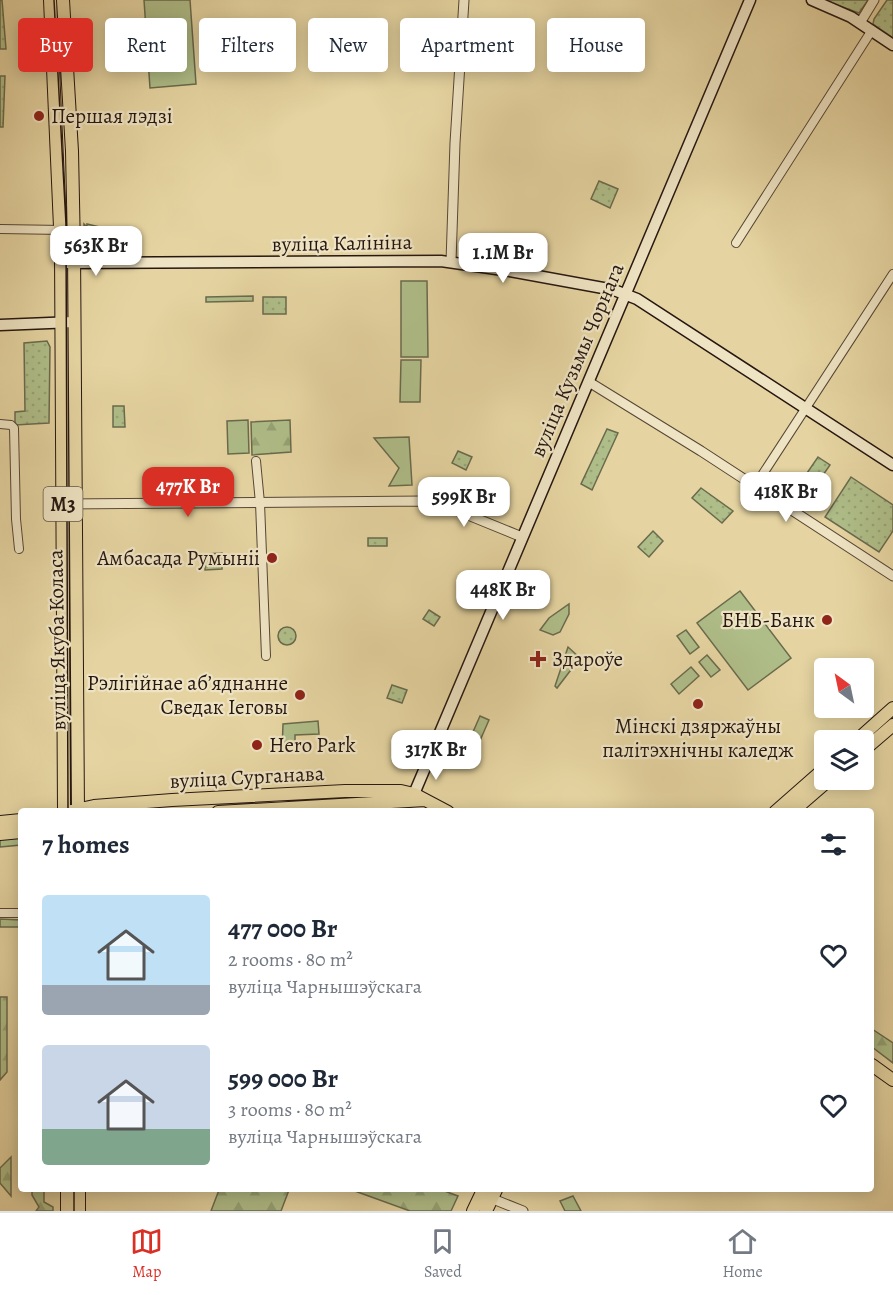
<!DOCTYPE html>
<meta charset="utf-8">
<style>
:root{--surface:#fff;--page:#f2f2f3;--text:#1f2937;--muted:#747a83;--line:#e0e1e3;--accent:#d93025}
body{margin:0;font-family:Alegreya,serif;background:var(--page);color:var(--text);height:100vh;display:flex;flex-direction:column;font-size:22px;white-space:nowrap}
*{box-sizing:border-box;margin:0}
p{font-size:20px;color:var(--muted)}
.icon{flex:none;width:33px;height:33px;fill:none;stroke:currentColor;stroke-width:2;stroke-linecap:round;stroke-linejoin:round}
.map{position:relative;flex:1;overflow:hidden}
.side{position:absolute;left:18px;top:808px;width:856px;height:384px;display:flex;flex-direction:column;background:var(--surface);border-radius:6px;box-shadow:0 3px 15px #0003}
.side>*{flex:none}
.guide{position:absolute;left:18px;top:18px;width:858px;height:54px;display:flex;gap:12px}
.needle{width:39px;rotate:327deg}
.controls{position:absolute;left:814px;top:658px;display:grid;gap:12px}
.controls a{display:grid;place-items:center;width:60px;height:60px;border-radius:6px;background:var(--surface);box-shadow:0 3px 15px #0003;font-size:30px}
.price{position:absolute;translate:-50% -51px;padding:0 14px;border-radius:12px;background:#fff;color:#222;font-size:20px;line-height:39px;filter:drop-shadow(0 2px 3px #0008)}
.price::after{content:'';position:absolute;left:50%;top:36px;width:18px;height:14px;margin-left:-9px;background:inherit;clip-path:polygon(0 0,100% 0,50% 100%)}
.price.on{background:var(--accent);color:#fff}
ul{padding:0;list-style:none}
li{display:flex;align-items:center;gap:18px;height:150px;padding:0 24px}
li span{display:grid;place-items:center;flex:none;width:168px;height:120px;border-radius:6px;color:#555}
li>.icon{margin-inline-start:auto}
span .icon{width:72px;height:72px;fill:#fffc;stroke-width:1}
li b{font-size:26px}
h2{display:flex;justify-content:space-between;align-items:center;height:72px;padding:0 24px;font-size:26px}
.chip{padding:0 21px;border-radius:6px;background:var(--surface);box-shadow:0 3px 15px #0003;font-size:21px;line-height:54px}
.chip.on{background:var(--accent);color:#fff}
.tabs{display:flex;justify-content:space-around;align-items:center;height:84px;border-top:2px solid var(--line);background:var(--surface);font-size:16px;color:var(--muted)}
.tabs a{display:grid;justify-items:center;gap:3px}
.tabs .on{color:var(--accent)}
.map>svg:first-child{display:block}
.grass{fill:#afbe89;stroke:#6a6a4d;stroke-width:1.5}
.forest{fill:url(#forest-firs);stroke:#6a6a4d;stroke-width:1.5}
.park{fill:url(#park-dots);stroke:#6a6a4d;stroke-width:1.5}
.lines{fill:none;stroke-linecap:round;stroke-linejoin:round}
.minor-casing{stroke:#564635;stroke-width:10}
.tertiary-casing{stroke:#564635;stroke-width:11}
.secondary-casing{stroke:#261711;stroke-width:13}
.primary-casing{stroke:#261711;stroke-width:14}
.minor{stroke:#eee3c2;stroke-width:8}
.tertiary{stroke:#eee3c2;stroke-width:9}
.secondary{stroke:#eee3c2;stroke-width:10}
.primary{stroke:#e5d4a1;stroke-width:12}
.tram{stroke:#261711;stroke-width:1.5}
.poi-dot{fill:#8f2418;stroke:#eee3c2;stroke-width:2}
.labels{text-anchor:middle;stroke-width:4.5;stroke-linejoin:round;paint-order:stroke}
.shield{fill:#eee3c2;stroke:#625446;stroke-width:1.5}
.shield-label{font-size:20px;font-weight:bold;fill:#261711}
.poi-label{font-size:21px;fill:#261711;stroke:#eee3c2;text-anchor:start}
.street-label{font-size:21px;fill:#261711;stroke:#eee3c2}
</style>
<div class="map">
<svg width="893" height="1211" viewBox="0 0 893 1211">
<defs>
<pattern id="forest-firs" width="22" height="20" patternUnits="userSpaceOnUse" patternTransform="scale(1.5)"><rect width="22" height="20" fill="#afbe89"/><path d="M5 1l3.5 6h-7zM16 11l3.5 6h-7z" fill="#96a375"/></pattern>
<pattern id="park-dots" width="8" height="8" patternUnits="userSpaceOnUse" patternTransform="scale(1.5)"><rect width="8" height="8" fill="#afbe89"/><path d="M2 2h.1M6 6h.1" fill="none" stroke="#96a375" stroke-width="1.8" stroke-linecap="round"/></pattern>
</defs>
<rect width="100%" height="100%" fill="#e5d4a1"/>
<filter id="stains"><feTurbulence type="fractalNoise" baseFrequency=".00333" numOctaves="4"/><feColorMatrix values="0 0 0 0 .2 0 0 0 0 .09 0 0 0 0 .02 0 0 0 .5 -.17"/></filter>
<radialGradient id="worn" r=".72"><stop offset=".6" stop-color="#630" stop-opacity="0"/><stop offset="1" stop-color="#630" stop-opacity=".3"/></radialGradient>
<!-- grass -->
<path class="grass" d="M144,0H190L196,84L150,88Z
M84,224L87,227V224L104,228L103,243L100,238L102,236L98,232L94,234L92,233L103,246V251H87L84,249L86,230L84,229Z
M401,281H427L428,357H401Z
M253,296V301L206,302V297Z
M401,360H421L420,402H400Z
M248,420L249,453L228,454L227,421Z
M409,437L412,485L389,486L399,468L374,438Z
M740,591L791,658L748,690L697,623Z
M569,604V614L560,632L553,635L540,630L549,618Z
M686,630L699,647L690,654L677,636Z
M568,647L580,658L557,688L555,686Z
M707,655L720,670L711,677L699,662Z
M691,667L699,676L679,694L671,684Z
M480,716L489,720L468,768L459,764Z
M318,721L319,734L295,735V751L282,752L283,724Z
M21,837V845L0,847V839Z
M573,1196L581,1211H565L560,1201Z"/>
<!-- forest -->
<path class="forest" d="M290,420L291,452L252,455L251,422Z
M0,919L21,920V927H0Z
M0,997H7V1072L0,1080Z
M872,1029L893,1043V1063L872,1047Z
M11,1157V1196L0,1183V1168Z
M32,1190H44V1202L53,1207V1211H36L39,1207L32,1195Z
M219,1190H289L281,1211H211Z
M352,1190H442L458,1196L451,1211H410Z"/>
<!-- park -->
<path class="park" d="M0,0H2L6,49H0Z
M823,0H868L859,13Z
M887,0H893V38L873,24L874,19Z
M0,76H5L3,127H0Z
M599,181L618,189L610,208L591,199Z
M263,297H286V314H263Z
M47,341L50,347L49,423L15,425V412L25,411L24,343Z
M113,406H124L125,427H113Z
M607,429L618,433L592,490L581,484Z
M458,451L472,457L466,470L452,463Z
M818,457L830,465L819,481L807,473Z
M851,477L893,505V531L879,552L825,517Z
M701,488L733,511L722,523L692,498Z
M653,531L663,541L649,557L638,547Z
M368,538H387V546H368Z
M222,553V569L205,570V554Z
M429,610L440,617L434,626L423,619Z
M278 636a9 9 0 1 1 18 0a9 9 0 1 1-18 0Z
M392,685L407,690L402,703L387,698Z"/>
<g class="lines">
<defs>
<path id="minor" d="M0,229L63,230
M736,243L872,30
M0,424L11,425L14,428L16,519L19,549
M256,461L260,503L266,656
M755,486L893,274
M0,913H21"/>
<path id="tertiary" d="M860,23L874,0
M451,262L455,143L464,0
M589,382L701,451L893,576
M63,504L424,501L446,506L522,537
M488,1197L523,1211"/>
<path id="secondary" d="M812,0L851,17L893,45
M61,263L441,261L510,271L614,290L637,299L893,465
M0,325L74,322
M411,801L750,0"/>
<path id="primary" d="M50,0L61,250L64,812
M63,0L72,151L74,250L78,812
M856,741L893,708
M864,750L893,725
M71,811L94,806L172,800L345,791H401L414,794L448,812
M218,812L425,800
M775,812L825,768
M792,812L829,780
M0,822L21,820
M0,834L21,832
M872,1065L893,1080
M67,1190V1211
M79,1190V1211
M473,1211L483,1190
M486,1211L496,1190"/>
</defs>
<!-- minor casing -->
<use href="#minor" class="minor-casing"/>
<!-- tertiary casing -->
<use href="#tertiary" class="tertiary-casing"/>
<!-- secondary casing -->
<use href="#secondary" class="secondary-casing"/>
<!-- primary casing -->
<use href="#primary" class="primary-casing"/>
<!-- minor -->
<use href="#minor" class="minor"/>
<!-- tertiary -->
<use href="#tertiary" class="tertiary"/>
<!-- secondary -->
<use href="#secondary" class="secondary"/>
<!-- primary -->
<use href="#primary" class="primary"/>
<!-- tram -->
<path class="tram" d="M54,0L66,224L68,812
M74,1190V1211"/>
</g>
<!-- markers -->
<g class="poi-dot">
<circle cx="39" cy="116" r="6"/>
<circle cx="272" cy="558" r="6"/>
<circle cx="827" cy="620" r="6"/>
<path d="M535 650h6v6h6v6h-6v6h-6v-6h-6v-6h6z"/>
<circle cx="300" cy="695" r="6"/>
<circle cx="698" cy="704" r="6"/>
<circle cx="257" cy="745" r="6"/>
</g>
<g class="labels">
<!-- shield labels -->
<rect class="shield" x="43.5" y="487" width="39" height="34" rx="4.5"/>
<g class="shield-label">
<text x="63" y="511">М3</text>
</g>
<!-- poi labels -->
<g class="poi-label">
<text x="51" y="123">Першая лэдзі</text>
<text x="260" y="565" text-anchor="end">Амбасада Румыніі</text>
<text x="815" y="627" text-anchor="end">БНБ-Банк</text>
<text x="552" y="666">Здароўе</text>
<text x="288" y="690" text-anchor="end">Рэлігійнае абʼяднанне<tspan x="288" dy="24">Сведак Іеговы</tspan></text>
<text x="698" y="733" text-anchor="middle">Мінскі дзяржаўны<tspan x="698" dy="24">палітэхнічны каледж</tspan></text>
<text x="269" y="752">Hero Park</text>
</g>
<!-- street labels -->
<g class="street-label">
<text transform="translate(342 243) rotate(-1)" y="7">вуліца Калініна</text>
<text transform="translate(577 360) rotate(-67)" y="7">вуліца Кузьмы Чорнага</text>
<text transform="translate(57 640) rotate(-91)" y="7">вуліца Якуба Коласа</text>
<text transform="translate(247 777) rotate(-3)" y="7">вуліца Сурганава</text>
</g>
</g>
<rect width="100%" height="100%" filter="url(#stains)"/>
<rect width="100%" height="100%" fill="url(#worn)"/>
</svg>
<div class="controls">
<a><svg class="needle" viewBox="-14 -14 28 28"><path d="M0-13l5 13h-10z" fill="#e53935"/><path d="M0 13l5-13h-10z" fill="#747a83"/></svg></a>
<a><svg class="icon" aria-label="layers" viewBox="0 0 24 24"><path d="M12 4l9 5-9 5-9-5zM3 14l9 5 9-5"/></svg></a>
</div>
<b class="price" style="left:96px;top:277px">563K Br</b>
<b class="price" style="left:503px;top:284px">1.1M Br</b>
<b class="price on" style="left:188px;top:518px">477K Br</b>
<b class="price" style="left:786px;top:523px">418K Br</b>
<b class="price" style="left:464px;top:528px">599K Br</b>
<b class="price" style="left:503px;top:621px">448K Br</b>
<b class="price" style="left:436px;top:781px">317K Br</b>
<div class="guide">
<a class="chip on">Buy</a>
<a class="chip">Rent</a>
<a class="chip">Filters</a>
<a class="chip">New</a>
<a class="chip">Apartment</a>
<a class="chip">House</a>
</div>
<section class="side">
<h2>7 homes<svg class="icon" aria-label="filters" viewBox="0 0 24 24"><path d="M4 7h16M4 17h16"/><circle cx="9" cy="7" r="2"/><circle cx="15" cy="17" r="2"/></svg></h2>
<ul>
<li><span style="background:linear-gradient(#bfe0f5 75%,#9aa5b1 0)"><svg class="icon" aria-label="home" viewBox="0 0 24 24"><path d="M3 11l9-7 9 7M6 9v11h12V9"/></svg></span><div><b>477 000 Br</b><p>2 rooms · 80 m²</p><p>вуліца Чарнышэўскага</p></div><svg class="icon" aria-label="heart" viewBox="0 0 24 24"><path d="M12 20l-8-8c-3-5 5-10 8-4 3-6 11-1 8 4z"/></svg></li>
<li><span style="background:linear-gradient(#c9d6e8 70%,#7fa58c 0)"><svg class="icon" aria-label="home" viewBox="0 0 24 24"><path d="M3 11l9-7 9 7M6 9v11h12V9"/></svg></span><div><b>599 000 Br</b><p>3 rooms · 80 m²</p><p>вуліца Чарнышэўскага</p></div><svg class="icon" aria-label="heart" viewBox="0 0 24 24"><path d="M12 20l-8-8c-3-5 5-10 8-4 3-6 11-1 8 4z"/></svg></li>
</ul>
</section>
</div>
<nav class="tabs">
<a class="on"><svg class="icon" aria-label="map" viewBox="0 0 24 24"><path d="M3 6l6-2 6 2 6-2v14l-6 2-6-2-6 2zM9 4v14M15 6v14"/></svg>Map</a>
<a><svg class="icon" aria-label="saved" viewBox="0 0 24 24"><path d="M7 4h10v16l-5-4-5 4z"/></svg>Saved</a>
<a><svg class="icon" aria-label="home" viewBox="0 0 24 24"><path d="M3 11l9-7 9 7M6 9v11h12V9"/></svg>Home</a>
</nav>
